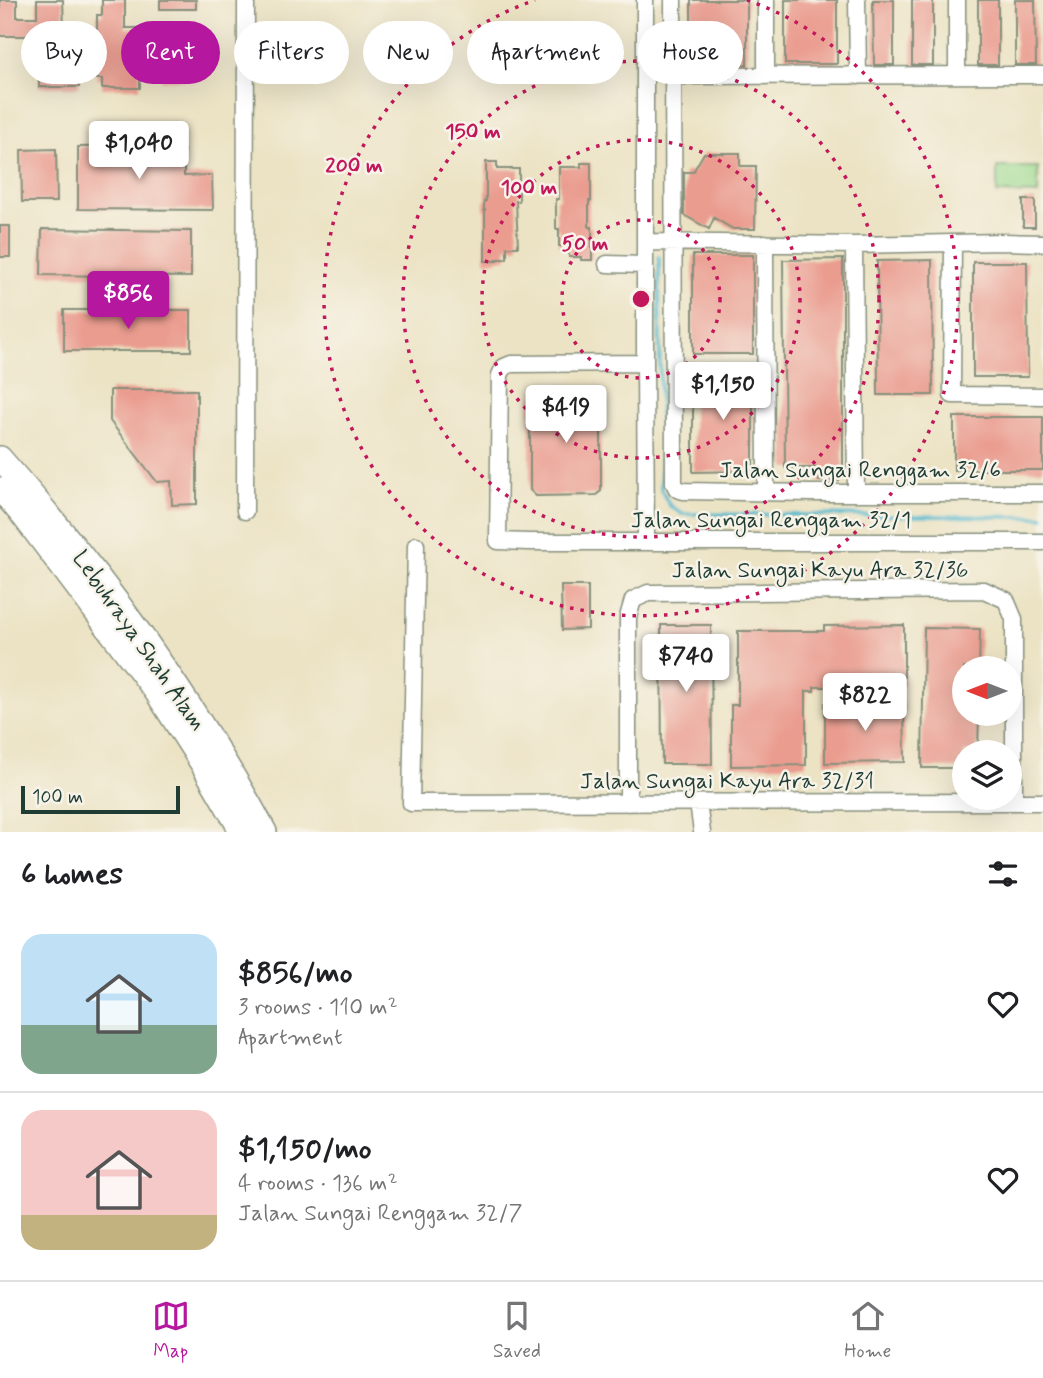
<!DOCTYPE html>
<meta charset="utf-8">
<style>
:root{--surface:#fff;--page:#f2f2f2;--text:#202124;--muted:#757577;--line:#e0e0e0;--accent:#b5179e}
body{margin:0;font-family:Mynerve,sans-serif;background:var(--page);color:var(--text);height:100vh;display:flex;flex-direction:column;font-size:26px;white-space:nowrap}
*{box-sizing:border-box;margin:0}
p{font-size:23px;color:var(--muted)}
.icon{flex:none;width:38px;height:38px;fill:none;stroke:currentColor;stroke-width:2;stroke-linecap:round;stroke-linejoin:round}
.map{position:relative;height:832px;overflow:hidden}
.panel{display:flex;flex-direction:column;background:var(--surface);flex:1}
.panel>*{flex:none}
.hud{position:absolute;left:21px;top:21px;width:1001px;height:63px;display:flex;gap:14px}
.needle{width:46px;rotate:270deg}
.tools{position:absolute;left:952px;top:656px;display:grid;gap:14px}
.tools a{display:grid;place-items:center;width:70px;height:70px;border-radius:50%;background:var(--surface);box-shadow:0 7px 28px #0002;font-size:35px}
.scale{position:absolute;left:21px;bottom:18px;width:159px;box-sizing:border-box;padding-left:7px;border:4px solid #1f3d34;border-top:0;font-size:19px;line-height:24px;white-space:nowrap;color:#1f3d34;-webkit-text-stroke:5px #f7f3e8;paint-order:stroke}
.price{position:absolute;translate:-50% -60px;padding:0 16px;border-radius:7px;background:#fff;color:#222;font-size:23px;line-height:46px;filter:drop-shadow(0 2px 4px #0008)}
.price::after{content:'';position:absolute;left:50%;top:42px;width:21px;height:16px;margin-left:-10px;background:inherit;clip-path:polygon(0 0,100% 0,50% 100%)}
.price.selected{background:var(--accent);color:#fff}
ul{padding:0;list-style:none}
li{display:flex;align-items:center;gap:21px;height:175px;padding:0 21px}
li+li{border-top:2px solid var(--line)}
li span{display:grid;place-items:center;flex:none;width:196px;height:140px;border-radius:21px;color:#555}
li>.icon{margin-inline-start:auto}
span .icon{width:84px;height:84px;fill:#fffc;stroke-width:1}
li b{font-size:30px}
h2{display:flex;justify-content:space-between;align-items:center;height:84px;padding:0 21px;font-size:30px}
.chip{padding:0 24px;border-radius:32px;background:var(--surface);box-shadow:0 7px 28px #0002;font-size:24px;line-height:63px}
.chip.selected{background:var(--accent);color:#fff}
.menu{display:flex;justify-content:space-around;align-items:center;height:98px;border-top:2px solid var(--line);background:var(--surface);font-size:19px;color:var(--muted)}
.menu a{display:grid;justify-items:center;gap:4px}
.menu .selected{color:var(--accent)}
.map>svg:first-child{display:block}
.green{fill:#9dda8e;stroke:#5e8c61;stroke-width:2}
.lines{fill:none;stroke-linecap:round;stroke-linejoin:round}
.stream{stroke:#51b9cf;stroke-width:3.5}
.building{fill:#ea9c8f}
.minor-casing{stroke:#86907c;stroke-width:19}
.highway-casing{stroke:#86907c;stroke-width:26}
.minor{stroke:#fff;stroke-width:16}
.highway{stroke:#fff;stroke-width:23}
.ring{fill:none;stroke:#c2185b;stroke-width:3.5;stroke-dasharray:3.5 7}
.labels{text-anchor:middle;stroke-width:5;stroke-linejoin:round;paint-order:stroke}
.street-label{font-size:23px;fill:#1f3d34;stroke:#f7f3e8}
.centre{fill:#c2185b;stroke:#f7f3e8;stroke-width:3.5}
.ring-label{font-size:21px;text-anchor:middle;font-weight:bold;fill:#c2185b;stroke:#f7f3e8;stroke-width:5;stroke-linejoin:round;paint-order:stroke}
</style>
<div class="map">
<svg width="1043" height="832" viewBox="0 0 1043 832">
<rect width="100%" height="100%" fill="#f7f3e8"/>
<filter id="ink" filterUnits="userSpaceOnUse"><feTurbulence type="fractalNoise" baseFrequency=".0143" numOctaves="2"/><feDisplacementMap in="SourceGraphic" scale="14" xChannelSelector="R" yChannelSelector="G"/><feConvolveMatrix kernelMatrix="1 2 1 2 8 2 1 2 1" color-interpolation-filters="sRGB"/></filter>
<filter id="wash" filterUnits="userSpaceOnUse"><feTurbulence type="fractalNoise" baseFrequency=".00686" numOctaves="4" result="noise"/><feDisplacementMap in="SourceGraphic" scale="28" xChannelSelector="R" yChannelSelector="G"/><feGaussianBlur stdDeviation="1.57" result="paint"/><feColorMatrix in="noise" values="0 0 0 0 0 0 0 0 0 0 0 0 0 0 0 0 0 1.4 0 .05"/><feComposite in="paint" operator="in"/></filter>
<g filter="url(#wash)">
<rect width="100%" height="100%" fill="#ece3c4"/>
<!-- green -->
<path class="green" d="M997,167H1038V194L997,193Z"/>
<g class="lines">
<!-- stream -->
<path class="stream" d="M659,257L661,489L669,505L682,514L1043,517"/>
</g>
<g id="blocks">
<!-- building -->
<path class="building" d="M0,0H17V17H37V0H63L64,30L79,29V87H39V36H0Z
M102,0H125V28H140V88H102V79H97V15H102Z
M160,0H196V9H160Z
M691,0H747V65H691Z
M785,0H837V64H785Z
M873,0H894V65H874Z
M912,0H933V65H912Z
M978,0H998V65H978Z
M1015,0H1035L1036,65H1015Z
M161,32H199V80H161Z
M128,146V151L184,150V176L212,175L213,210L78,209V147Z
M56,149L57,202H22L21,150Z
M704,153H740V166H756L755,229H733L714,218L709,229L684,215V172H693Z
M486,162H497V169H519V201H516L518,247H507V259H497V261H485V210H484V201H486Z
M581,163H591V201H589V227H592V260H581V257H569V246H559V229H556V199H559V167H581Z
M1023,200H1035V227H1023Z
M0,226H10V257H0Z
M42,229L191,231V277L41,275Z
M693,255H753V354H693Z
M843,259V472H839V481H819V468H785L783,260Z
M932,260L933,395H878L877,261Z
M973,262H1027L1028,377H973Z
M64,310H191V351H64Z
M729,372H753V471L693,472V373Z
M110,390H197V504L172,505L171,481L157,482L110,421Z
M595,393L601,399V491L596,495L536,496L530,490V399L535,394Z
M954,417H1043V470H954Z
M561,586H588V629L562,630Z
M661,625H711L712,764H662Z
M904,625V686L814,687V691H806V765L731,766V705H738V631H824V626Z
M924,628L980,629L979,668H964V714H979L978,752H964V768H922Z
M904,702L905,762L825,763V703Z"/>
</g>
</g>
<g filter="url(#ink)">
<use href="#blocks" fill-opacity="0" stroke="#86907c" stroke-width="2"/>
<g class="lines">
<defs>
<path id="minor" d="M645,0V363L646,542
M673,0L674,483L677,489L684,491L811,493H1043
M766,0V76
M857,0L858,76
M957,0V75
M674,76L1043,75
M646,242L854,245L1002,242L1043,243
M765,243L766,492
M953,243L952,395L1043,396
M854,245L856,493
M607,264L645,265
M645,363L511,364L504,367L500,375L498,541L528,542H1043
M245,511L246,0
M416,545L411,803L1043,802
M628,803V617L633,600L648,593L984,590L1006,600L1014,619V802
M698,803L702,832"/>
<path id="highway" d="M0,458C101,572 192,698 265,832
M0,489L24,517L157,693L201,762L242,832"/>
</defs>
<!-- minor casing -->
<use href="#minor" class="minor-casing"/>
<!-- highway casing -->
<use href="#highway" class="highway-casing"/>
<!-- minor -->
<use href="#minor" class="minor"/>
<!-- highway -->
<use href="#highway" class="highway"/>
</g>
</g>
<!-- distance rings -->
<g class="ring">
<circle cx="641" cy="299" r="79"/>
<circle cx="641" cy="299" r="159"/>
<circle cx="641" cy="299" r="238"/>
<path d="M747 0A317 317 0 1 1 535 0"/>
</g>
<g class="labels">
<!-- street labels -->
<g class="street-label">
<text x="860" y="477">Jalan Sungai Renggam 32/6</text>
<text x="771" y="527">Jalan Sungai Renggam 32/1</text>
<text x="820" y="577">Jalan Sungai Kayu Ara 32/36</text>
<text transform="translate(140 640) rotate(55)" y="8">Lebuhraya Shah Alam</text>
<text x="727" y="788">Jalan Sungai Kayu Ara 32/31</text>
</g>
</g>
<circle cx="641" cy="299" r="10" class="centre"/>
<g class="ring-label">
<text x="473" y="138">150 m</text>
<text x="354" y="172">200 m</text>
<text x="529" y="194">100 m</text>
<text x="585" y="250">50 m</text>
</g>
</svg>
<div class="tools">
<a><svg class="needle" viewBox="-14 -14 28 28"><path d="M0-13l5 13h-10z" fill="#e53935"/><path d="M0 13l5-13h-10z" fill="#757577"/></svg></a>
<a><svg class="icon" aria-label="layers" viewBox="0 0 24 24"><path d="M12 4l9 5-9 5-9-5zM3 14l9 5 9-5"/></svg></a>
</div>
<div class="scale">100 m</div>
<b class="price" style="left:139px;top:181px">$1,040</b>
<b class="price selected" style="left:128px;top:331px">$856</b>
<b class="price" style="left:723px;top:422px">$1,150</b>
<b class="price" style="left:566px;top:445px">$419</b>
<b class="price" style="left:686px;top:694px">$740</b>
<b class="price" style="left:865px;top:733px">$822</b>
<div class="hud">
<a class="chip">Buy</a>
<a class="chip selected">Rent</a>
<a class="chip">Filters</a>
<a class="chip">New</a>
<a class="chip">Apartment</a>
<a class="chip">House</a>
</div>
</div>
<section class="panel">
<h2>6 homes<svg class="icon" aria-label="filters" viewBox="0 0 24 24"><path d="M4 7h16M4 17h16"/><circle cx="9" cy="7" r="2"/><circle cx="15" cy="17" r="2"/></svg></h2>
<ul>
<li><span style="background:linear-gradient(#bfe0f5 65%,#7fa58c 0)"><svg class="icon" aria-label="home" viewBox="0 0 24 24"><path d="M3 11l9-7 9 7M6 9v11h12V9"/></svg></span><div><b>$856/mo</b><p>3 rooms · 110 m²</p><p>Apartment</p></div><svg class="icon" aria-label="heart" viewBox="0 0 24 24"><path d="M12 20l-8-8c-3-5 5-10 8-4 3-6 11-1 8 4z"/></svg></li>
<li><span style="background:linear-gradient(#f6c9c9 75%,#c2b280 0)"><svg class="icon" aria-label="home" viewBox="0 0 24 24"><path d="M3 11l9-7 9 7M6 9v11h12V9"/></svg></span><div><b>$1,150/mo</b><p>4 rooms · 136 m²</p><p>Jalan Sungai Renggam 32/7</p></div><svg class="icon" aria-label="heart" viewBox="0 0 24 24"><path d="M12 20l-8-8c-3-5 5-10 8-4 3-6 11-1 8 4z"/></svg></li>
</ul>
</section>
<nav class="menu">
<a class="selected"><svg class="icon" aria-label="map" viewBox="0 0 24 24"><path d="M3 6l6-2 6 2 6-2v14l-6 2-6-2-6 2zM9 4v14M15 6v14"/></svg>Map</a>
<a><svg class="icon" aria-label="saved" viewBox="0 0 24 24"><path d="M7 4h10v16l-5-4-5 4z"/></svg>Saved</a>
<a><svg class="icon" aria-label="home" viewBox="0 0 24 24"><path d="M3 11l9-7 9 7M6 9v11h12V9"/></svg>Home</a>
</nav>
